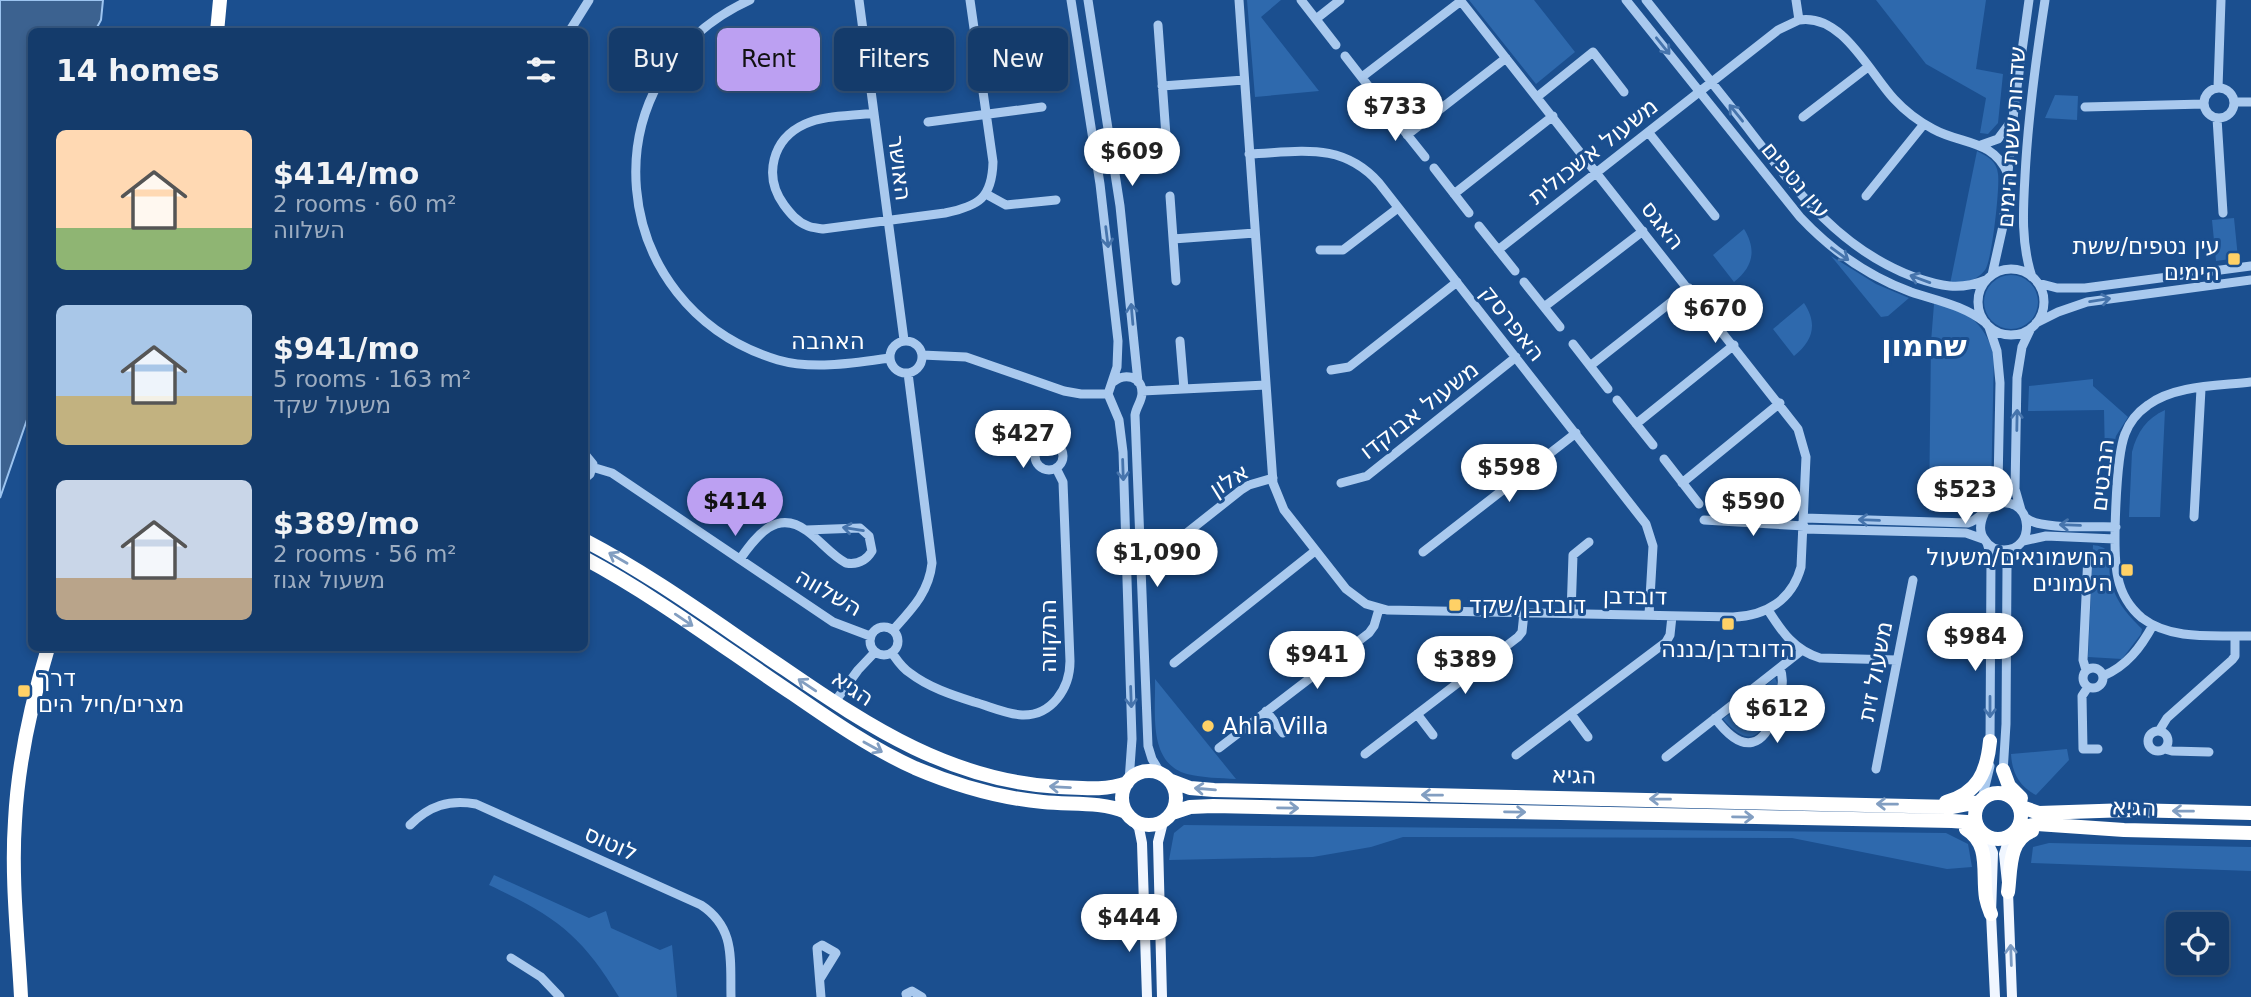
<!DOCTYPE html>
<meta charset="utf-8">
<style>
:root{--surface:#143b6b;--page:#214673;--text:#f1f3f6;--muted:#9dadc1;--line:#33557e;--accent:#bca0f2}
body{margin:0;font-family:"DejaVu Sans","Noto Sans Hebrew",sans-serif;background:var(--page);color:var(--text);height:100vh;display:flex;flex-direction:column;font-size:26px;white-space:nowrap}
*{box-sizing:border-box;margin:0}
p{font-size:23px;color:var(--muted)}
.icon{flex:none;width:38px;height:38px;fill:none;stroke:currentColor;stroke-width:2;stroke-linecap:round;stroke-linejoin:round}
.map{position:relative;flex:1;overflow:hidden}
.side{position:absolute;left:28px;top:28px;width:560px;height:623px;display:flex;flex-direction:column;background:var(--surface);border-radius:10px;box-shadow:0 4px 10px #0003,0 0 0 2px var(--line)}
.side>*{flex:none}
.top-card{position:absolute;left:609px;top:28px;width:665px;height:63px;display:flex;gap:14px}
.fabs{position:absolute;left:2166px;top:912px;display:grid;gap:14px}
.fabs a{display:grid;place-items:center;width:63px;height:63px;border-radius:10px;background:var(--surface);box-shadow:0 4px 10px #0003,0 0 0 2px var(--line);font-size:35px}
.price{position:absolute;translate:-50% -60px;padding:0 16px;border-radius:24px;background:#fff;color:#222;font-size:23px;line-height:46px;filter:drop-shadow(0 2px 4px #0008)}
.price::after{content:'';position:absolute;left:50%;top:42px;width:21px;height:16px;margin-left:-10px;background:inherit;clip-path:polygon(0 0,100% 0,50% 100%)}
.price.on{background:var(--accent);color:#111}
ul{padding:0;list-style:none}
li{display:flex;align-items:center;gap:21px;height:175px;padding:0 28px}
li span{display:grid;place-items:center;flex:none;width:196px;height:140px;border-radius:10px;color:#555}
li>.icon{margin-inline-start:auto}
span .icon{width:84px;height:84px;fill:#fffc;stroke-width:1}
li b{font-size:30px}
h2{display:flex;justify-content:space-between;align-items:center;height:84px;padding:0 28px;font-size:30px}
.chip{padding:0 24px;border-radius:10px;background:var(--surface);box-shadow:0 4px 10px #0003,0 0 0 2px var(--line);font-size:24px;line-height:63px}
.chip.on{background:var(--accent);color:#111}
.map>svg:first-child{display:block}
.green{fill:#2e69ad}
.water{fill:#3c6290;stroke:#9cc4f0;stroke-width:2}
.lines{fill:none;stroke-linecap:round;stroke-linejoin:round}
.minor{stroke:#a9c9ee;stroke-width:9}
.major{stroke:#f0f6ff;stroke-width:10}
.highway{stroke:#fff;stroke-width:14}
.oneway{stroke:#4674ac}
.oneway2{stroke:#829ec1}
.oneway3{stroke:#7b9ac1}
.poi-dot{fill:#ffd166;stroke:#1b4f8f;stroke-width:2.5}
.labels{text-anchor:middle;stroke-width:6;stroke-linejoin:round;paint-order:stroke}
.street-label{font-size:23px;fill:#fff;stroke:#1b4f8f}
.poi-label{font-size:23px;fill:#fff;stroke:#1b4f8f;text-anchor:start}
.district-label{font-size:30px;font-weight:bold;fill:#fff;stroke:#1b4f8f}
</style>
<div class="map">
<svg width="2251" height="997" viewBox="0 0 2251 997">
<rect width="100%" height="100%" fill="#1b4f8f"/>
<!-- green -->
<path class="green" d="M1247,0H1281L1261,17L1319,91L1255,97Z
M1469,0H1534L1575,52L1536,84Z
M1876,0H1986L1976,69L2003,74L1998,123L1988,134L1980,133L1986,98L1926,64Z
M2055,95L2078,96L2077,120L2045,118Z
M1977,151C1987,156 1997,161 1998,174C2000,187 1992,261 1985,270C1976,282 1963,282 1950,284Z
M2234,218L2238,258L2216,261L2212,220Z
M1744,229C1757,250 1753,267 1734,282L1713,255Z
M1831,256L1876,284L1909,298L1888,316L1881,317Z
M1984 302a27 27 0 1 1 54 0a27 27 0 1 1-54 0Z
M1804,303C1818,324 1813,341 1794,356L1773,329Z
M1934,304C1968,310 1983,322 1994,354L1991,491L1972,512L1929,511L1931,342Z
M2093,379V386L2128,417L2116,436L2111,459L2105,458L2104,410L2028,411L2029,386Z
M2165,410L2160,517H2129L2132,452C2137,432 2147,418 2165,410Z
M2093,545C2100,546 2105,547 2108,553C2110,560 2109,569 2110,576C2114,600 2126,613 2142,629L2141,634L2122,659L2088,657Z
M1775,678L1778,685C1769,716 1760,762 1723,719Z
M1155,679L1236,779C1220,778 1203,778 1187,774C1147,763 1156,711 1155,679Z
M2067,749L2069,760L2036,795C2019,786 2012,773 2011,754Z
M1184,825L1946,833L1968,844L1972,867L1947,869L1792,838L1403,837L1371,847L1313,857L1169,860L1174,833Z
M2049,843L2251,847V871L2031,863L2033,847Z
M494,875L589,918L606,911L611,928L660,950L672,945L677,997H619C581,934 555,916 489,885Z"/>
<!-- water -->
<path class="water" d="M0,0H103L101,20L95,31L32,32L31,408L0,498Z"/>
<g class="lines">
<!-- minor -->
<path class="minor" d="M750,0C583,76 605,308 778,360C813,370 854,363 889,358
M859,0L904,340
M1071,0L1100,184L1118,341L1117,367L1108,394L1119,420L1123,452L1132,739L1129,781
M1088,0L1120,206L1138,382
M1239,0L1273,483L1284,510L1346,589L1366,604L1387,610L1733,617C1766,616 1792,600 1801,567L1806,457L1798,429L1460,0
M1301,0L1336,45
M1626,0L1800,217C1832,251 1867,276 1911,292C1938,301 1963,305 1986,323
M1646,0C1676,38 1706,75 1736,113C1787,178 1833,247 1914,277C1940,286 1959,291 1986,280
M1796,0L1799,20C1842,13 1869,72 1894,99C1905,111 1918,121 1933,129C1962,145 1993,139 2008,174
M1316,19L1340,0
M1158,25L1166,136
M569,32L589,0
M1345,56L1380,101
M1362,77L1461,1
M1162,86L1244,80
M2218,88L2221,0
M2204 103a15 15 0 1 1 30 0a15 15 0 1 1-30 0Z
M1537,97L1593,52L1624,92
M2234,102H2251
M2085,107L2204,104
M1389,112L1425,157
M874,113C852,116 824,115 805,124C772,139 763,176 784,205C790,213 797,222 808,226C812,228 818,228 823,229L945,213C979,206 992,198 993,162L970,0
M1803,117L1868,67
M2217,118L2223,213
M928,122L1042,107
M1649,133L1715,216
M1407,135L1506,58
M1981,145L1998,139L2010,123
M1249,154C1299,152 1342,141 1379,183L1646,524L1653,546L1649,615
M1434,168L1469,213
M986,194L1006,205L1056,200
M1454,194L1553,116
M1170,196L1176,281
M1866,196L1924,124
M1479,226L1515,271
M1173,239L1255,233
M1320,250H1343L1398,208
M1498,250L1778,30L1799,20
M1978 302a33 33 0 1 1 66 0a33 33 0 1 1-66 0Z
M1992,275L2003,226L2014,109L2029,0
M2032,277C2021,244 2023,210 2025,176C2028,117 2036,58 2045,0
M1524,282L1560,327
M2038,283L2057,288H2085L2251,266
M1544,307L1643,231
M2036,323L2058,312L2087,302L2251,280
M1989,327L1997,351L2000,383L1998,486L1990,507
M890 357a16 16 0 1 1 32 0a16 16 0 1 1-32 0Z
M1180,341L1184,389
M1573,344L1608,389
M584,348V354
M922,355L966,357L1064,391L1081,394H1108
M1590,366L1689,288
M1331,370L1349,367L1457,282
M1113,382C1124,373 1142,375 1142,393C1142,401 1136,407 1135,415L1148,746L1152,759L1161,774
M2251,382C2218,386 2175,385 2148,405C2138,412 2129,423 2125,434C2116,457 2112,553 2118,578C2121,593 2130,608 2142,618C2172,641 2215,635 2251,636
M1142,391L1266,385
M1617,400L1653,445
M1636,424L1734,345
M1035 456a14 14 0 1 1 28 0a14 14 0 1 1-28 0Z
M584,453L593,464L590,474L584,479
M1664,459L1699,504
M592,467L612,473L833,622L870,636
M1341,483L1367,476L1516,357
M1682,483L1780,403
M2021,510L2015,489L2017,378L2022,347L2031,328
M2194,517L2201,389
M1804,518L1968,523C1981,519 1987,505 2001,503C2033,499 2036,550 2004,550C1996,550 1989,547 1985,540C1978,532 1980,523 1984,514
M2026,518C2040,530 2095,526 2116,527
M1704,520L1804,526
M1803,529L1966,533L1983,539
M2023,541L2046,536L2115,539
M1174,543L1241,490L1249,485L1273,478
M1987,543L1991,556L1990,745
M1423,552L1576,433
M740,559C756,537 776,508 807,531C821,541 831,555 846,563C858,565 866,561 872,551L869,536L860,528L806,530
M1768,610C1782,632 1794,650 1820,658L1897,660
M1571,614L1573,555L1589,542
M870 641a14 14 0 1 1 28 0a14 14 0 1 1-28 0Z
M893,630C912,609 929,592 932,563L908,373
M892,653C897,660 902,668 910,673C928,687 952,695 974,702C989,706 1006,714 1022,715C1052,716 1070,688 1070,661L1063,482L1056,468
M1174,663L1315,551
M2083 678a10 10 0 1 1 20 0a10 10 0 1 1-20 0Z
M2086,670L2083,660L2088,555
M2103,676C2127,666 2141,647 2153,625
M2088,687L2082,696L2083,749H2098
M834,703L858,670L875,652
M1266,711L1283,733
M1417,714L1433,735
M1571,714L1588,737
M1715,718C1743,756 1766,749 1777,705C1781,691 1785,681 1780,668
M2148 741a10 10 0 1 1 20 0a10 10 0 1 1-20 0Z
M2159,731L2167,718L2232,660L2235,656V636
M1219,748L1369,633L1374,626L1379,609
M2165,749L2172,751L2209,752
M1365,754L1518,637L1522,632L1524,613
M1516,755L1666,642L1670,635L1672,616
M1666,757L1801,651
M1876,769L1913,580
M2003,773L2006,724L2007,567L2009,557L2016,548
M1982,799L1990,766
M410,825C429,806 449,799 476,804L701,905C736,928 730,960 731,997
M511,958L541,977L560,997
M820,979L836,953L822,945L817,948L821,997
M907,997L906,994L912,991L922,997"/>
<!-- major -->
<path class="major" d="M1133,820L1139,828L1142,843L1147,997
M1984,834L1993,853L1991,914L1995,997
M2010,835L2004,854L2008,892L2012,997
M1162,997L1158,842L1163,822"/>
<!-- highway -->
<path class="highway" d="M217,32L220,0
M584,540C655,577 719,625 785,669C871,728 952,781 1059,787C1082,788 1105,791 1127,783
M584,558C657,597 724,648 793,694C832,721 871,748 915,768C955,785 999,798 1043,802C1071,805 1100,801 1126,812
M2003,770L2009,786L2021,798
M1122 798a27 27 0 1 1 54 0a27 27 0 1 1-54 0Z
M1169,780L1190,788L1214,790L1953,807L1979,802
M1975 816a23 23 0 1 1 46 0a23 23 0 1 1-46 0Z
M1946,802C1978,793 1987,772 1990,741
M2019,806L2039,813L2129,810L2251,813
M1172,813L1190,807L1213,806L1952,821L1967,822L1978,828
M1966,829C1991,844 1982,873 1986,898C1987,903 1989,909 1991,914
M2017,829L2037,824L2124,830L2251,833
M2008,892C2011,870 2008,840 2032,831
M21,997C18,939 11,879 15,821C18,762 31,704 48,648"/>
</g>
<!-- one-way arrows -->
<defs><path id="oneway-shaft" d="M-6 0H5M1.5-3L5.5 0L1.5 3" fill="none" stroke-width="1.6" stroke-linecap="round" stroke-linejoin="round" transform="scale(1.75)"/></defs>
<g class="oneway">
<use href="#oneway-shaft" transform="translate(1663 46) rotate(51)"/>
<use href="#oneway-shaft" transform="translate(1736 113) rotate(-129)"/>
<use href="#oneway-shaft" transform="translate(1107 237) rotate(83)"/>
<use href="#oneway-shaft" transform="translate(1840 254) rotate(36)"/>
<use href="#oneway-shaft" transform="translate(1920 279) rotate(-160)"/>
<use href="#oneway-shaft" transform="translate(2100 300) rotate(-9)"/>
<use href="#oneway-shaft" transform="translate(1132 314) rotate(-95)"/>
<use href="#oneway-shaft" transform="translate(2017 420) rotate(-89)"/>
<use href="#oneway-shaft" transform="translate(1123 470) rotate(88)"/>
<use href="#oneway-shaft" transform="translate(1869 520) rotate(-178)"/>
<use href="#oneway-shaft" transform="translate(2070 525) rotate(-178)"/>
<use href="#oneway-shaft" transform="translate(853 529) rotate(-171)"/>
<use href="#oneway-shaft" transform="translate(1131 697) rotate(88)"/>
<use href="#oneway-shaft" transform="translate(1990 707) rotate(90)"/>
</g>
<g class="oneway2">
<use href="#oneway-shaft" transform="translate(618 558) rotate(-150)"/>
<use href="#oneway-shaft" transform="translate(684 620) rotate(34)"/>
<use href="#oneway-shaft" transform="translate(807 685) rotate(-146)"/>
<use href="#oneway-shaft" transform="translate(873 747) rotate(29)"/>
<use href="#oneway-shaft" transform="translate(1060 787) rotate(-177)"/>
<use href="#oneway-shaft" transform="translate(1205 789) rotate(-175)"/>
<use href="#oneway-shaft" transform="translate(1432 795) rotate(-179)"/>
<use href="#oneway-shaft" transform="translate(1660 799) rotate(-179)"/>
<use href="#oneway-shaft" transform="translate(1887 804) rotate(-179)"/>
<use href="#oneway-shaft" transform="translate(1288 808) rotate(1)"/>
<use href="#oneway-shaft" transform="translate(2183 811) rotate(-179)"/>
<use href="#oneway-shaft" transform="translate(1515 812) rotate(1)"/>
<use href="#oneway-shaft" transform="translate(1743 817) rotate(1)"/>
</g>
<use class="oneway3" href="#oneway-shaft" transform="translate(2011 955) rotate(-92)"/>
<!-- markers -->
<g class="poi-dot">
<rect x="2227" y="252" width="14" height="14" rx="3.5"/>
<rect x="2120" y="563" width="14" height="14" rx="3.5"/>
<rect x="1448" y="598" width="14" height="14" rx="3.5"/>
<rect x="1721" y="617" width="14" height="14" rx="3.5"/>
<rect x="17" y="684" width="14" height="14" rx="3.5"/>
<circle cx="1208" cy="726" r="7"/>
</g>
<g class="labels">
<!-- street labels -->
<g class="street-label">
<text transform="translate(2011 137) rotate(-86)" y="8">שדרות ששת הימים</text>
<text transform="translate(1593 151) rotate(-38)" y="8">משעול אשכולית</text>
<text transform="translate(900 168) rotate(83)" y="8">האושר</text>
<text transform="translate(1796 180) rotate(50)" y="8">עין נטפים</text>
<text transform="translate(1663 225) rotate(52)" y="8">האגס</text>
<text transform="translate(1513 323) rotate(52)" y="8">האפרסק</text>
<text x="828" y="349">האהבה</text>
<text transform="translate(1419 410) rotate(-38)" y="8">משעול אבוקדו</text>
<text transform="translate(2102 475) rotate(-84)" y="8">הנבטים</text>
<text transform="translate(1229 480) rotate(-32)" y="8">אלון</text>
<text transform="translate(829 592) rotate(30)" y="8">השלווה</text>
<text transform="translate(1635 596) rotate(1)" y="8">דובדבן</text>
<text transform="translate(1048 636) rotate(-90)" y="8">התקווה</text>
<text transform="translate(1875 671) rotate(-79)" y="8">משעול זית</text>
<text transform="translate(853 688) rotate(34)" y="8">הגיא</text>
<text transform="translate(1574 775) rotate(1)" y="8">הגיא</text>
<text transform="translate(2134 807) rotate(2)" y="8">הגיא</text>
<text transform="translate(611 843) rotate(24)" y="8">לוטוס</text>
</g>
<!-- poi labels -->
<g class="poi-label">
<text x="2220" y="254" text-anchor="end">עין נטפים/ששת<tspan x="2220" dy="26">הימים</tspan></text>
<text x="2113" y="565" text-anchor="end">החשמונאים/משעול<tspan x="2113" dy="26">העמונים</tspan></text>
<text x="1469" y="613">דובדבן/שקד</text>
<text x="1728" y="657" text-anchor="middle">הדובדבן/בננה</text>
<text x="38" y="686">דרך<tspan x="38" dy="26">מצרים/חיל הים</tspan></text>
<text x="1222" y="734">Ahla Villa</text>
</g>
<!-- district labels -->
<g class="district-label">
<text x="1924" y="356">שחמון</text>
</g>
</g>
</svg>
<div class="fabs">
<a><svg class="icon" aria-label="locate" viewBox="0 0 24 24"><circle cx="12" cy="12" r="6"/><path d="M12 2v4M12 18v4M2 12h4M18 12h4"/></svg></a>
</div>
<b class="price" style="left:1395px;top:143px">$733</b>
<b class="price" style="left:1132px;top:188px">$609</b>
<b class="price" style="left:1715px;top:345px">$670</b>
<b class="price" style="left:1023px;top:470px">$427</b>
<b class="price" style="left:1509px;top:504px">$598</b>
<b class="price" style="left:1965px;top:526px">$523</b>
<b class="price on" style="left:735px;top:538px">$414</b>
<b class="price" style="left:1753px;top:538px">$590</b>
<b class="price" style="left:1157px;top:589px">$1,090</b>
<b class="price" style="left:1975px;top:673px">$984</b>
<b class="price" style="left:1317px;top:691px">$941</b>
<b class="price" style="left:1465px;top:696px">$389</b>
<b class="price" style="left:1777px;top:745px">$612</b>
<b class="price" style="left:1129px;top:954px">$444</b>
<div class="top-card">
<a class="chip">Buy</a>
<a class="chip on">Rent</a>
<a class="chip">Filters</a>
<a class="chip">New</a>
</div>
<section class="side">
<h2>14 homes<svg class="icon" aria-label="filters" viewBox="0 0 24 24"><path d="M4 7h16M4 17h16"/><circle cx="9" cy="7" r="2"/><circle cx="15" cy="17" r="2"/></svg></h2>
<ul>
<li><span style="background:linear-gradient(#ffd9b3 70%,#8fb573 0)"><svg class="icon" aria-label="home" viewBox="0 0 24 24"><path d="M3 11l9-7 9 7M6 9v11h12V9"/></svg></span><div><b>$414/mo</b><p>2 rooms · 60 m²</p><p>השלווה</p></div></li>
<li><span style="background:linear-gradient(#a9c7e8 65%,#c2b280 0)"><svg class="icon" aria-label="home" viewBox="0 0 24 24"><path d="M3 11l9-7 9 7M6 9v11h12V9"/></svg></span><div><b>$941/mo</b><p>5 rooms · 163 m²</p><p>משעול שקד</p></div></li>
<li><span style="background:linear-gradient(#c9d6e8 70%,#b9a48a 0)"><svg class="icon" aria-label="home" viewBox="0 0 24 24"><path d="M3 11l9-7 9 7M6 9v11h12V9"/></svg></span><div><b>$389/mo</b><p>2 rooms · 56 m²</p><p>משעול אגוז</p></div></li>
</ul>
</section>
</div>
